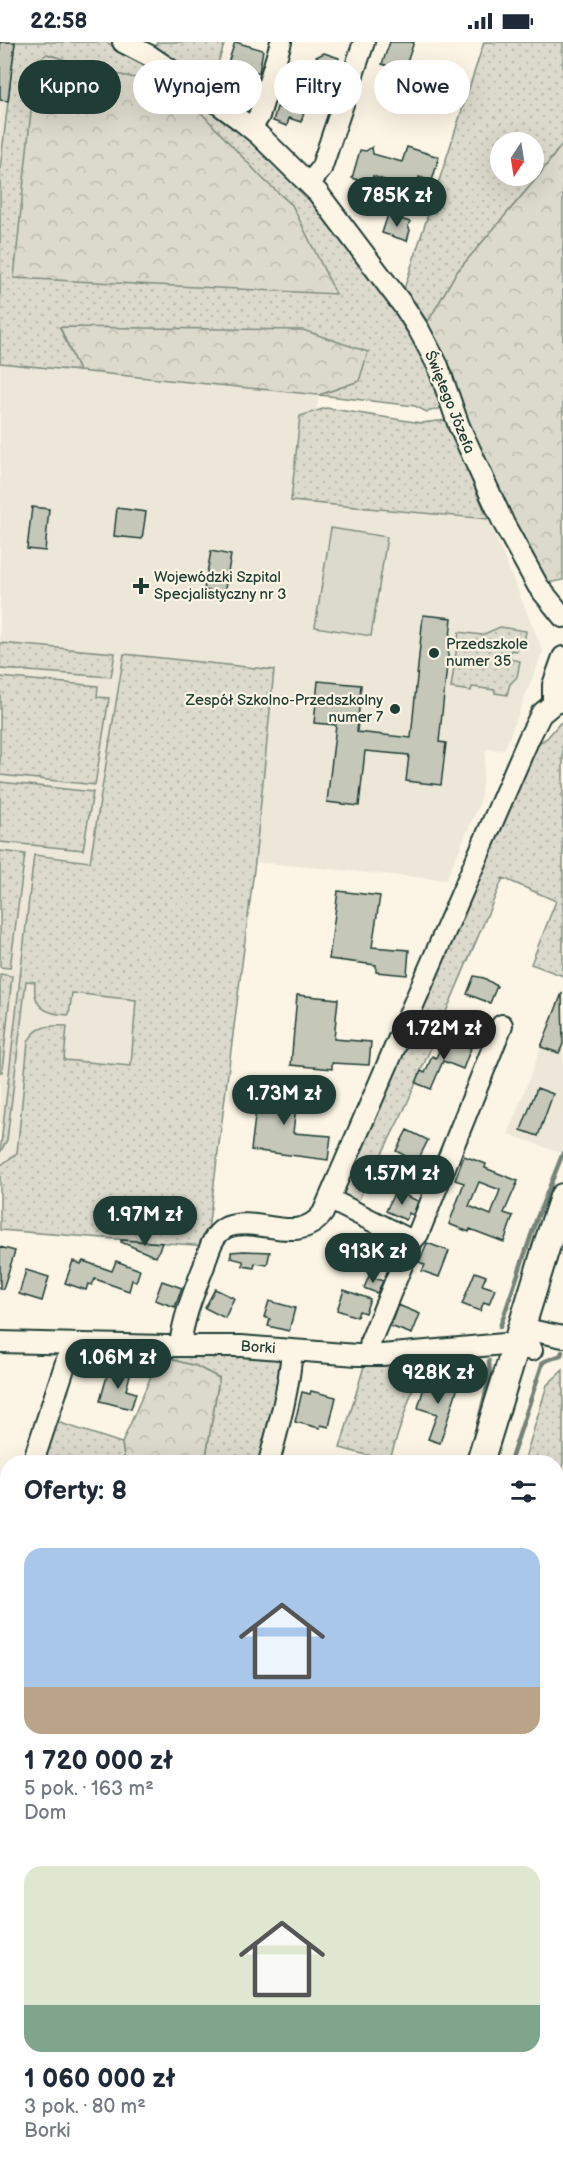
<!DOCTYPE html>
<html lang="pl">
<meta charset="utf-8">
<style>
:root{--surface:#fff;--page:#f6f6f7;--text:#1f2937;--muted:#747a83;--accent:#1f3d34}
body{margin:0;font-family:"Balsamiq Sans",sans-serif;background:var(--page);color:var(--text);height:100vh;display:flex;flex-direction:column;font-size:22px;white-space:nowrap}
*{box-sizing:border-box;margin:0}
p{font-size:20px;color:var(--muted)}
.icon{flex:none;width:33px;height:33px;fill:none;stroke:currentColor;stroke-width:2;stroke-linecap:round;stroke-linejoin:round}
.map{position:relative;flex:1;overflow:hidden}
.details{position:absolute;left:0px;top:1413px;width:564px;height:720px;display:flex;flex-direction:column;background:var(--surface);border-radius:24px 24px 0 0;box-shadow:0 6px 24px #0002}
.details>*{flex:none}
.hud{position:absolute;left:18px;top:18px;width:528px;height:54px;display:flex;gap:12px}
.needle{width:39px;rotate:192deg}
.fabs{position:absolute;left:490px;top:90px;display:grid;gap:12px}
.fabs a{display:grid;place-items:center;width:54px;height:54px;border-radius:50%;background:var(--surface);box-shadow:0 6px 24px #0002;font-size:30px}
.price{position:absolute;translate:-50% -51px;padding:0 14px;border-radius:21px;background:var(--accent);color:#fff;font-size:20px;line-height:39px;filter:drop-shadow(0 2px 3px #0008)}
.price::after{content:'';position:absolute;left:50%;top:36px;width:18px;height:14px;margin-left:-9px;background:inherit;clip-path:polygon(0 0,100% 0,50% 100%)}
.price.active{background:#222;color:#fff}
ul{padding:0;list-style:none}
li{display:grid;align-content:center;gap:12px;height:318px;padding:0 24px}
li span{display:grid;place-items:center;height:186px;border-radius:18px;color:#555}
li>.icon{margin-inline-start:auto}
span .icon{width:108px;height:108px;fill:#fffc;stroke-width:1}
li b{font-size:26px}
h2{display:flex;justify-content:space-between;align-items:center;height:72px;padding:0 24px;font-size:26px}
.pill{padding:0 21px;border-radius:27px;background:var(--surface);box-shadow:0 6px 24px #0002;font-size:21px;line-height:54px}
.pill.active{background:var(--accent);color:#fff}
.status{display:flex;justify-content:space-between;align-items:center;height:42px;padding:0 30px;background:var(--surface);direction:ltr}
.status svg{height:16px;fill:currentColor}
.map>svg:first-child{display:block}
.built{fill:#ece7d8}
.grass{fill:url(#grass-dots);stroke:#7e8c80;stroke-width:1.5;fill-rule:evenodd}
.forest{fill:url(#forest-crowns);stroke:#7e8c80;stroke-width:1.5}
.pitch{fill:#dcdacc;stroke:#7e8c80;stroke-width:1.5}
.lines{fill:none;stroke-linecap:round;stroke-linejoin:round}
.stream{stroke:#758479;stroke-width:4.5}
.building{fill:#c5c7b9;stroke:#1f3d34;stroke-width:1.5;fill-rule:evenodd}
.minor-casing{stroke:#1f3d34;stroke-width:24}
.major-casing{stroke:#1f3d34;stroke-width:30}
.minor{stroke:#fcf5e5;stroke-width:20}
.major{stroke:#fcf5e5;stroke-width:26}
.poi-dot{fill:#1f3d34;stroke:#fcf5e5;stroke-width:2}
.labels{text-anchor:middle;stroke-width:4.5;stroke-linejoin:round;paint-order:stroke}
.street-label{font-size:15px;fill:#1f3d34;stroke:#fcf5e5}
.poi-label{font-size:15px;fill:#1f3d34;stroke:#fcf5e5;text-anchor:start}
</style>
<div class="status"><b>22:58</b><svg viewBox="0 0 49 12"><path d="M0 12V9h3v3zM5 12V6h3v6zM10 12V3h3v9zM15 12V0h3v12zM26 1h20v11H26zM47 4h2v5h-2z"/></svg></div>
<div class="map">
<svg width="563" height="2133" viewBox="0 0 563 2133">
<defs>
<pattern id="grass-dots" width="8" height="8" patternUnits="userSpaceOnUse" patternTransform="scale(1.5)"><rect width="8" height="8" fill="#dcdacc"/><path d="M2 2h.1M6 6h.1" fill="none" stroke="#bcbcb0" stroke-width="1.8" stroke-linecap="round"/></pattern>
<pattern id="forest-crowns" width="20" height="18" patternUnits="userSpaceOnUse" patternTransform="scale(1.5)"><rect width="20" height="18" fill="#dcdacc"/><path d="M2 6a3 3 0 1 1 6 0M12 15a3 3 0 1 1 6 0" fill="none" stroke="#bcbcb0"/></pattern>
</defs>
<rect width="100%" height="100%" fill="#fcf5e5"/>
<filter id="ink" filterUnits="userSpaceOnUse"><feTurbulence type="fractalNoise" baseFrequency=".0167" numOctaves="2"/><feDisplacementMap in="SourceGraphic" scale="12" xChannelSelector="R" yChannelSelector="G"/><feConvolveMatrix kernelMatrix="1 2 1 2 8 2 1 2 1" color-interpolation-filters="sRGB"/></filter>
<g filter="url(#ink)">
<!-- built -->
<path class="built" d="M0,0L38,1L5,321L319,353L317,367L300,375L291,459L488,477L543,609L504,708L486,707L480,760L446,838L255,820L206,1204L0,1188Z
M563,948V1105L561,1111L508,1092Z"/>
<!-- grass -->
<path class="grass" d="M15,0H106L155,24L216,65L314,154L427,316L446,365L427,370L415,364L319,353L359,339L60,286L79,329L0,321V128ZM47,12L91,27L264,138L292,163Z
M157,0H225L209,48L154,10Z
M484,0H563V101L537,136L456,231L428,280L403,250ZM501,100H534V134H501Z
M326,366L421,381L446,378L488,477L291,459L300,374Z
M500,585L526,589L523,605H518L517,609L511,608L509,617L520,619L517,635L510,642L507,653L495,651V648L472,645L471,649L451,646L459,590L482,593Z
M0,601L115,611L111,635L0,627Z
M124,612L274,628L255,820L206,1204L0,1188V1124L17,1111L28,1000C36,983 51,983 67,984L64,1018L131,1024L136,958L72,951L69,973C46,972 32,966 35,940L26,939L7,1098L0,1111L34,813L90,820Z
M0,635L98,644L97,655L109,656L95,743L0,733Z
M563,680V934L531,922L556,859L503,836L406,1064L355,1165L344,1158L342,1145L532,705L547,696L560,681Z
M0,740L93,750L83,808L0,800Z
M0,809L25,812L10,926L0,925Z
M0,932L12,934L2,1030H0Z
M161,1311L287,1313L263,1420H205L219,1336L196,1324L177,1319Z
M421,1322L389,1419L340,1406L364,1324Z
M563,1328V1887L557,1901L556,1420H524L547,1343Z
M51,1378L122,1401L125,1420H36Z"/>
<!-- forest -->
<path class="forest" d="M47,12L91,27L161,41L191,60L264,138L292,163L336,252L14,236L36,20Z
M563,101V538L548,541L506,469L467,388L428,280L456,231L537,136Z
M60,285L303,288L368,310L359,339L319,353L79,329Z
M161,1311L177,1319L196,1324L219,1336L205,1420H125L122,1401Z"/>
<!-- pitch -->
<path class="pitch" d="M331,486L387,495L371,594L315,585Z"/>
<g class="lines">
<!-- stream -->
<path class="stream" d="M500,1285L537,1176L563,1111
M476,1390L490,1334L489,1319
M510,1420L543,1320L561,1313L562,1310"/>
</g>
<!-- building -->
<path class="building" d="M0,0H15L8,59L0,58Z
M235,0L263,8L259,31L228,21Z
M390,0H414L404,29L382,22Z
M324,11L339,16L333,35L312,29L316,15Z
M284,52L297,56L296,59L307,62L301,80L289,76L287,84L273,79L277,65L280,66Z
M372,105L373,112L402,120L407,105L439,115L432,139L419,135L415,149L373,134L371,142L352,136L360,108L366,109Z
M388,173L410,180L408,184L410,188L407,199L382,191Z
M32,465L49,467L45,509L27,507Z
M117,466L146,470L142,497L114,494Z
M211,509L231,513L224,552L204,548Z
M423,573L452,576L439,700L446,701L441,743L406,739L409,713L365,709L359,764L327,760L336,683L314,681L318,639L361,643L357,690L411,696Z
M338,849L380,854L372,905L409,908L407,933L376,930V923L329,917Z
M474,934L484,936L497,944L490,961L467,952Z
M562,951L563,1002L559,1011L541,1005Z
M297,953L338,957L334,997L371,1000L369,1023L332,1021V1027L291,1023Z
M444,996L471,1006L463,1027L443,1019L431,1047L416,1041L421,1029L425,1031L432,1014L436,1016Z
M259,1042L298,1047L293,1091L331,1094L328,1118L251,1108Z
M537,1046L553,1052L538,1094L521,1088Z
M407,1088L428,1098L417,1120L396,1109Z
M464,1114L486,1122L485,1126L518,1139L504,1171L513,1174L504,1200L470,1187L469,1190L449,1182L464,1141L455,1138ZM479,1140L500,1148L491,1173L469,1164Z
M395,1149L418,1159L413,1173L409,1171L406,1178L386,1169Z
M121,1198L162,1201L156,1215L121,1200Z
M427,1201L449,1209L439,1235L422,1229L425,1223L419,1220Z
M0,1205L15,1209L3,1247H0Z
M244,1209L270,1210L267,1223L255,1221L254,1226L243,1224V1219L231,1216V1210Z
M73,1219L81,1222L83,1219L112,1229L116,1219L140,1228L136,1240L132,1238L129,1249L95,1237L92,1243L88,1242L86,1248L65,1241Z
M26,1228L49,1235L42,1259L19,1252Z
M475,1230L486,1234L482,1243L495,1247L489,1262L484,1260L480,1269L462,1262Z
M369,1234L383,1239L377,1251L364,1246Z
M162,1239L182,1246L175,1265L155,1258Z
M215,1247L234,1256L225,1276L205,1266Z
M344,1248L370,1257L365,1271L359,1269L357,1275L337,1268Z
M269,1259L295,1266L289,1289L268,1284L270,1277L264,1275Z
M398,1263L420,1272L412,1292L390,1284Z
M109,1327L130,1333L126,1348L136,1351L131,1367L100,1359Z
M427,1335L458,1345L440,1401L428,1397L437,1372L418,1366Z
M311,1349L336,1355L329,1385L321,1383L320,1386L295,1380L302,1350L310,1352Z"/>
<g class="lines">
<defs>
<path id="minor" d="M123,0L150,14L190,41L243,80L259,93L318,151L405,266L419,288L438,324L459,384L504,482L538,544L563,575
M251,86L259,74L281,0
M309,142L321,127L364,0
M563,615L553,643V662L563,659
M329,1157L412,1199L371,1298L369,1313
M412,1199L418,1192L502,983
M521,1286L563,1295
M0,1300L166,1304H241L357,1313H382L504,1302L532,1308
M180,1304C183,1276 194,1250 204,1224C207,1214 210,1202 216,1194C219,1190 223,1187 227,1185C258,1173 298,1205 323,1171L529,696L541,672L553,662
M33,1420L72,1302
M269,1420C279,1383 289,1347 292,1308
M0,1510L8,1484
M0,1543L8,1569
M0,1607L8,1581
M0,1780L8,1782
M0,2122L8,2107
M44,2133L48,2126
M328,2133L331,2126
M394,2133L397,2126
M454,2133L457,2126"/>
<path id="major" d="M480,1420L546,1206L563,1155
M187,2133L191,2126"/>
</defs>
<!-- minor casing -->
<use href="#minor" class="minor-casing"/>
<!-- major casing -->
<use href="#major" class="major-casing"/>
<!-- minor -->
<use href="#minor" class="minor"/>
<!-- major -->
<use href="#major" class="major"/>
</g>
</g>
<!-- markers -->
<g class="poi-dot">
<path d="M138 535h6v6h6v6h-6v6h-6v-6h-6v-6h6z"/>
<circle cx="434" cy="611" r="6"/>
<circle cx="395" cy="667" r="6"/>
</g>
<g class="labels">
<!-- street labels -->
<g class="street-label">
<text transform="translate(450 360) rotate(68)" y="5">Świętego Józefa</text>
<text transform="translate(258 1305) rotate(4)" y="5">Borki</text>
</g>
<!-- poi labels -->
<g class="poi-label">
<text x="154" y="540">Wojewódzki Szpital<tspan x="154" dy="17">Specjalistyczny nr 3</tspan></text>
<text x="446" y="607">Przedszkole<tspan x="446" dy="17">numer 35</tspan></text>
<text x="383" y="663" text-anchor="end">Zespół Szkolno-Przedszkolny<tspan x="383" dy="17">numer 7</tspan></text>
</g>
</g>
</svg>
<div class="fabs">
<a><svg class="needle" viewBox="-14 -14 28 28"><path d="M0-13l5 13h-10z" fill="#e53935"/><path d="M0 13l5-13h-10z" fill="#747a83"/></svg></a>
</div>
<b class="price" style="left:397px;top:186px">785K zł</b>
<b class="price active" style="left:444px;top:1019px">1.72M zł</b>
<b class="price" style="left:284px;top:1084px">1.73M zł</b>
<b class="price" style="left:402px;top:1164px">1.57M zł</b>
<b class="price" style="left:145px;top:1205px">1.97M zł</b>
<b class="price" style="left:373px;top:1242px">913K zł</b>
<b class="price" style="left:118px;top:1348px">1.06M zł</b>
<b class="price" style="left:438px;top:1363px">928K zł</b>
<div class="hud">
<a class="pill active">Kupno</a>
<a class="pill">Wynajem</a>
<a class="pill">Filtry</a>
<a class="pill">Nowe</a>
</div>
<section class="details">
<h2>Oferty: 8<svg class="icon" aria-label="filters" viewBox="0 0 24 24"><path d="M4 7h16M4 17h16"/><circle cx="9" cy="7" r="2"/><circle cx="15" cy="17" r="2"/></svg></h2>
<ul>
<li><span style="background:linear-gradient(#a9c7e8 75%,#b9a48a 0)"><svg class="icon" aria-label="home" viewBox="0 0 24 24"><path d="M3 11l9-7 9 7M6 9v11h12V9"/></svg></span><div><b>1 720 000 zł</b><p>5 pok. · 163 m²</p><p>Dom</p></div></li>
<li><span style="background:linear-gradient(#dfe7d0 75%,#7fa58c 0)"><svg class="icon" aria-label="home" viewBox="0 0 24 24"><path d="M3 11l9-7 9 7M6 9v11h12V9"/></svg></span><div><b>1 060 000 zł</b><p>3 pok. · 80 m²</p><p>Borki</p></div></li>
</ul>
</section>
</div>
